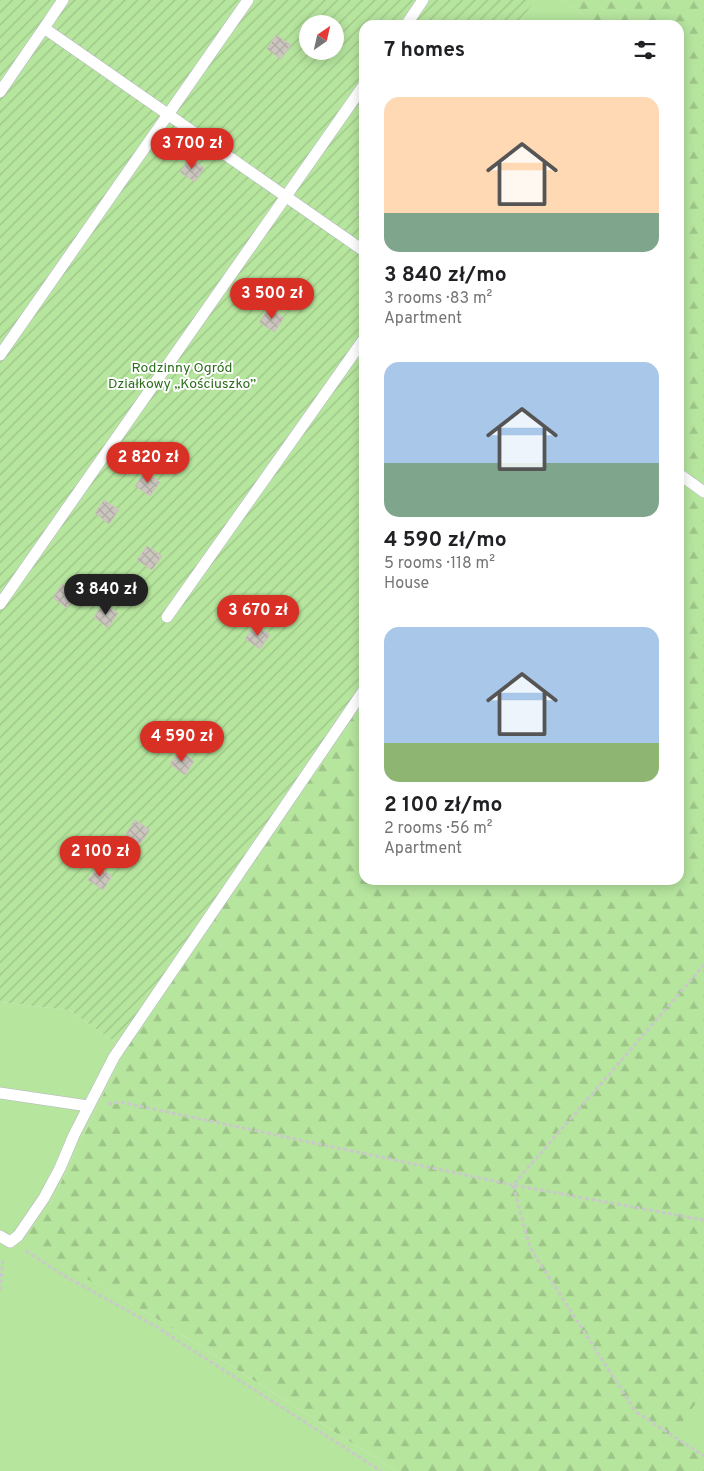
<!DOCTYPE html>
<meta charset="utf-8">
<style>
:root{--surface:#fff;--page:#f2f2f2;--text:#202124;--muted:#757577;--accent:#d93025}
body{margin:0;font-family:Overpass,sans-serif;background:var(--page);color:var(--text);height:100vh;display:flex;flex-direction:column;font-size:19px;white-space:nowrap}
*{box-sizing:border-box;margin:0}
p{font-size:16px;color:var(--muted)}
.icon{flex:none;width:28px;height:28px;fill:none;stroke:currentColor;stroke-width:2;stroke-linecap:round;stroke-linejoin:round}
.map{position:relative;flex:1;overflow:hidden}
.side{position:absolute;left:359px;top:20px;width:325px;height:865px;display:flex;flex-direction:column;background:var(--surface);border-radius:15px;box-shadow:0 2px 12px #0003}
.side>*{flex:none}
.needle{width:32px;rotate:34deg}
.controls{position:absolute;left:299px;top:15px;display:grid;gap:10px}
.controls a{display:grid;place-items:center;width:45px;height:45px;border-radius:50%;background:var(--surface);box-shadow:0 2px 12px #0003;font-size:25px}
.price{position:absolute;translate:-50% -42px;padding:0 11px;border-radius:18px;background:var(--accent);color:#fff;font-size:16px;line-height:32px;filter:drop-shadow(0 1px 2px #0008)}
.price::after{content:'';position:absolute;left:50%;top:30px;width:15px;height:11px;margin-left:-8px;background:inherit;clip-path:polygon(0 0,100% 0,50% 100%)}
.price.on{background:#222;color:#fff}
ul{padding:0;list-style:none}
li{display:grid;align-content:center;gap:10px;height:265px;padding:0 25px}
li span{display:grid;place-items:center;height:155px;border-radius:15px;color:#555}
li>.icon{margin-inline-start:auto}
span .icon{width:90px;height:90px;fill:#fffc;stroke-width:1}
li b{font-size:21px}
h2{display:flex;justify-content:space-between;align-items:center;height:60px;padding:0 25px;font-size:21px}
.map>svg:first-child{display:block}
.grass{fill:#b6e59e}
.forest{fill:url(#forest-firs)}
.garden{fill:url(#garden-furrows);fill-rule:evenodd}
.building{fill:url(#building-cross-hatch);stroke:#cbc5ba}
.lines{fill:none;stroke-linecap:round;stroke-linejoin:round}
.service-casing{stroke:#b4b7c1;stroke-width:12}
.path{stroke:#c9c9c9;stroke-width:3;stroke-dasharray:4 2.5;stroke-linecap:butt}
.service{stroke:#fff;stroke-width:11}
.labels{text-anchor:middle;stroke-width:4;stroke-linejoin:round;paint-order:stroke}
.park-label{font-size:14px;fill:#2c6e1b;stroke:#fff}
</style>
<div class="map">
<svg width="704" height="1471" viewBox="0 0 704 1471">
<defs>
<pattern id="forest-firs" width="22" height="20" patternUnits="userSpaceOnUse" patternTransform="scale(1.25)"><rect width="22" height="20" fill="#b6e59e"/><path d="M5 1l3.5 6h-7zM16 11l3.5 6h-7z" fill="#9dc588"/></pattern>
<pattern id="garden-furrows" width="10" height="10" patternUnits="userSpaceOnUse" patternTransform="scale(1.25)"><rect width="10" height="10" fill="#b6e59e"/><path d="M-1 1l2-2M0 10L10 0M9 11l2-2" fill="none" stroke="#9dc588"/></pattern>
<pattern id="building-cross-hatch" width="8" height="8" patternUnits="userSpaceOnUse" patternTransform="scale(1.25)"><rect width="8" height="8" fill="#cbc7bf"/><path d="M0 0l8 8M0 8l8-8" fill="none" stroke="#afaba4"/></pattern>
</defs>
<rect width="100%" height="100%" fill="#efe9e1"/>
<!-- grass -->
<path class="grass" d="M535,0H563L597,25H518Z
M0,1002L69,1010L125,1049L52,1201L23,1242L159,1320L396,1471H0Z
M704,1393V1456L671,1435Z"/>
<!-- forest -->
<path class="forest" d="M563,0H704V1393L672,1435L704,1456V1471H396L159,1320L22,1242L52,1201L125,1049L364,699V880H679V25H597Z"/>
<!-- garden -->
<path class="garden" d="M0,0H535L518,25H364V699L125,1049L69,1010L0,1002ZM308,24H335V51H308Z"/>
<!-- building -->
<path class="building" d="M276,35L291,45L281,59L267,49Z
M190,158L204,168L195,182L180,172Z
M364,203V218L357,214Z
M269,308L284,318L274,332L259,322Z
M145,472L160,482L150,496L135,486Z
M104,500L119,510L109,524L95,513Z
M147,546L162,556L152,570L137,560Z
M62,584L77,594L67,608L53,598Z
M103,604L118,613L108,628L94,617Z
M255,625L270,635L260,649L245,639Z
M180,750L194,761L185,775L170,764Z
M135,820L150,830L140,844L126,834Z
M98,866L112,876L103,890L88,880Z"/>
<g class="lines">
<defs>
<path id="service" d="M63,0L44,28L364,251
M406,25L423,0
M0,92L44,28
M0,355L248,0
M679,474L704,492
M0,604L364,85
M167,617L364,339
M0,1093L88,1106
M0,1236L10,1242L18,1236L44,1198L60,1168L74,1135L114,1057L364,690"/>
</defs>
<!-- service casing -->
<use href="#service" class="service-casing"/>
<!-- path -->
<path class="path" d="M108,1104L120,1102L513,1185L704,965
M704,1220L513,1185L530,1248L636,1412L704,1456
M26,1251L63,1275L155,1326L381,1471
M0,1290L3,1258"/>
<!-- service -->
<use href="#service" class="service"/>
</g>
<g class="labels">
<!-- park labels -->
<g class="park-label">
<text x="182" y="372">Rodzinny Ogród<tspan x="182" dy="16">Działkowy „Kościuszko”</tspan></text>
</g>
</g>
</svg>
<div class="controls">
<a><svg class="needle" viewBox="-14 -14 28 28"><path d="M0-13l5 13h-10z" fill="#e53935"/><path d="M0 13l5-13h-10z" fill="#757577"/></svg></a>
</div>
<b class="price" style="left:192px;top:170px">3 700 zł</b>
<b class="price" style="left:272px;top:320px">3 500 zł</b>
<b class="price" style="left:148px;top:484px">2 820 zł</b>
<b class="price on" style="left:106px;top:616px">3 840 zł</b>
<b class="price" style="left:258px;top:637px">3 670 zł</b>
<b class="price" style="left:182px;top:763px">4 590 zł</b>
<b class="price" style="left:100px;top:878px">2 100 zł</b>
<section class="side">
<h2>7 homes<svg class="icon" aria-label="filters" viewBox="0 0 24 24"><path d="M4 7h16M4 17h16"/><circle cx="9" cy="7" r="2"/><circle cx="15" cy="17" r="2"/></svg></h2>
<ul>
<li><span style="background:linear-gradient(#ffd9b3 75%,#7fa58c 0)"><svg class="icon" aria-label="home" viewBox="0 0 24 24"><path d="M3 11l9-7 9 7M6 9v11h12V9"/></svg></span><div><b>3 840 zł/mo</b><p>3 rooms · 83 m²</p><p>Apartment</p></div></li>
<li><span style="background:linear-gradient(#a9c7e8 65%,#7fa58c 0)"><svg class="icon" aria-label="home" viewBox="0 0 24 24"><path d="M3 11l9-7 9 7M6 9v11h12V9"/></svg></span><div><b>4 590 zł/mo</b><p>5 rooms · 118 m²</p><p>House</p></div></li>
<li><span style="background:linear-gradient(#a9c7e8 75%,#8fb573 0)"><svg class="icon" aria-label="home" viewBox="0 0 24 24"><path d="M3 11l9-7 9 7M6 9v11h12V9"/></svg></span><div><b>2 100 zł/mo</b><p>2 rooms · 56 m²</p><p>Apartment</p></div></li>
</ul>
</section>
</div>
